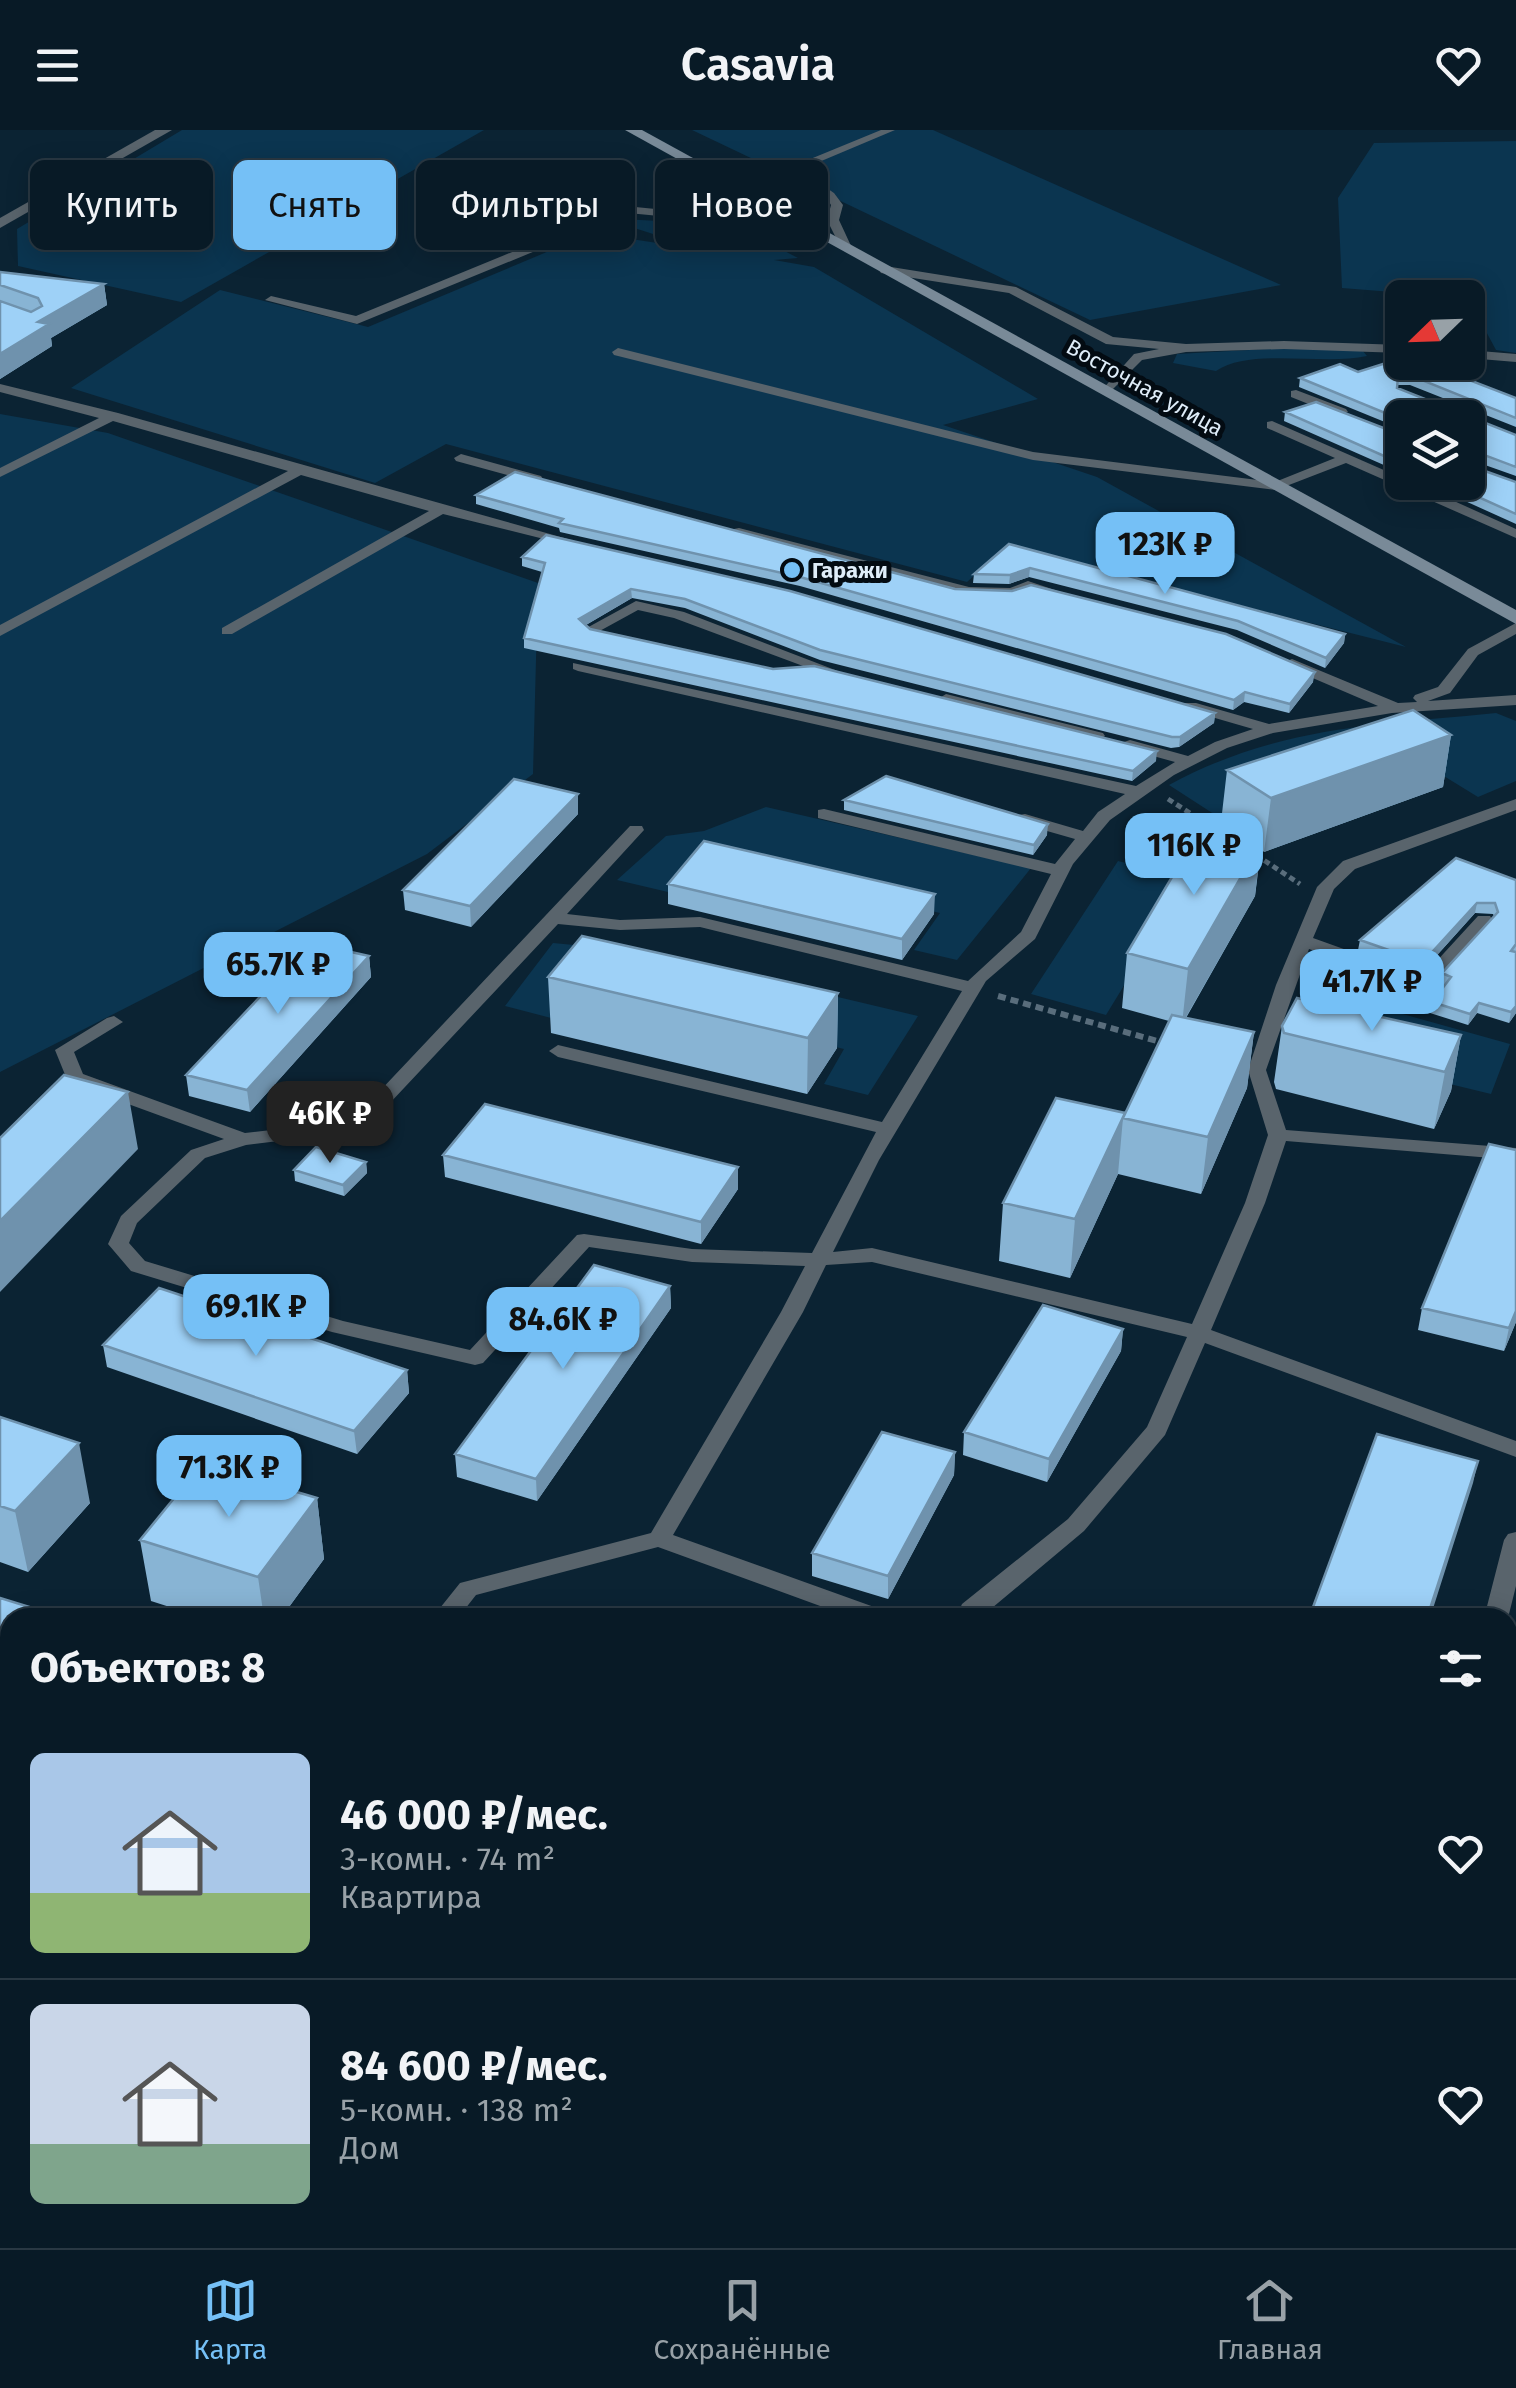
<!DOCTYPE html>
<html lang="ru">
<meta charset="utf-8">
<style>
:root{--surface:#081a26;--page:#11232e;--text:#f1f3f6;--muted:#98a1a7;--line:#293843;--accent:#75c0f6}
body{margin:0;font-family:"Fira Sans",sans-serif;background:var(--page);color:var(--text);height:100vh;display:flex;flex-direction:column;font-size:38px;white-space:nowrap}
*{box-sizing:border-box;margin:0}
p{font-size:32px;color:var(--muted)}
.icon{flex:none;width:55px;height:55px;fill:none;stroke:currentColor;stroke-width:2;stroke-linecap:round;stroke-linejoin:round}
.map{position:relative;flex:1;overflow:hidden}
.drawer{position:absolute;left:0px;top:1478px;width:1518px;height:642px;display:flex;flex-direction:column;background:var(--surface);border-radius:30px 30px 0 0;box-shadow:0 5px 25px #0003,0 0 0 2px var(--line)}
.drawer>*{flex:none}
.top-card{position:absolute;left:30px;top:30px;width:1000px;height:90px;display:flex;gap:20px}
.needle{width:65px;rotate:247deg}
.controls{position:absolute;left:1385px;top:150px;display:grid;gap:20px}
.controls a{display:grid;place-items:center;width:100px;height:100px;border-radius:15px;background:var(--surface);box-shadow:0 5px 25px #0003,0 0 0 2px var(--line);font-size:50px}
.price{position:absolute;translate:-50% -85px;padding:0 22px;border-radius:20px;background:var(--accent);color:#111;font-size:32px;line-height:65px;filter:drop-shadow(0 2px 5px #0008)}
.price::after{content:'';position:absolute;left:50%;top:60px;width:30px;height:22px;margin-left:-15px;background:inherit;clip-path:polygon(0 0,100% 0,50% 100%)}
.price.current{background:#222;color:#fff}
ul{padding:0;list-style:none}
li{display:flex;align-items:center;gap:30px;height:250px;padding:0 30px}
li+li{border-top:2px solid var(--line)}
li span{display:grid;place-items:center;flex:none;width:280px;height:200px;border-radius:15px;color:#555}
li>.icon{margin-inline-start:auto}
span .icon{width:120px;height:120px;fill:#fffc;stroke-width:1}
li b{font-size:42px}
h2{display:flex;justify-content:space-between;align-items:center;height:120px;padding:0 30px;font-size:42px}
.pill{padding:0 35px;border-radius:15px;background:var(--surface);box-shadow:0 5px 25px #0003,0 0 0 2px var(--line);font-size:35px;line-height:90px}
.pill.current{background:var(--accent);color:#111}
header{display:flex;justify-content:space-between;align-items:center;height:130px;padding:0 30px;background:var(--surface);font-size:45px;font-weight:600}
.menu{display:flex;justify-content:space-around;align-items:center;height:140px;border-top:2px solid var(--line);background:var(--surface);font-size:28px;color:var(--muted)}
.menu a{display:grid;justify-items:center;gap:5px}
.menu .current{color:var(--accent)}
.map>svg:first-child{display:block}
.built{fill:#0d2c41}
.green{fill:#0b3550}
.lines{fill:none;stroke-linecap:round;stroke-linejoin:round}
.path-far1{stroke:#596d7c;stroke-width:5;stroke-dasharray:6 4;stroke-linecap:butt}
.path{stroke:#596d7c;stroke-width:6;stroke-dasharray:8 5;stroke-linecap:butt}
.lane{fill:#59646c;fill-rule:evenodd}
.street{fill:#59646c;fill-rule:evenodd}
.secondary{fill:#798a98;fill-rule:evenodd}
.wall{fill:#88b4d4}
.shaded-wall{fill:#6f92ad}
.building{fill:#9ed1f7;stroke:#6f92ad;stroke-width:2.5}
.poi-dot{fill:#75c0f6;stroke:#030b12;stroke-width:4}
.labels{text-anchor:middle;stroke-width:10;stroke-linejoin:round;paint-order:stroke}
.far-street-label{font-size:22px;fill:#dfedf9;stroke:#030b12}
.far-poi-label{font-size:22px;font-weight:bold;fill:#dfedf9;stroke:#030b12;text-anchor:start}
</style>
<header><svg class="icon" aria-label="menu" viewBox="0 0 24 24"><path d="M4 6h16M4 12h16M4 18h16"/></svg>Casavia<svg class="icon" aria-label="heart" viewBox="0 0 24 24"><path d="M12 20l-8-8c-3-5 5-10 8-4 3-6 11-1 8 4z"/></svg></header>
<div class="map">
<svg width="1516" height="2118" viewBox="0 0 1516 2118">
<rect width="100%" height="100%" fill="#0b2333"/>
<!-- built -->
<path class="built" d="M1516,1568V2118H656L659,2110H1508V1571Z"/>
<!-- green -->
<path class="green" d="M182,0H484L181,172L18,136L17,99Z
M692,0H933L1281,155L1090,190Z
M1516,11V223L1496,220L1468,168L1342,158L1338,68L1374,13Z
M620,89L720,94L746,101L798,128L774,130L814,137L1038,269L943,295L1097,347L1406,517L1006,416L967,452L446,314L375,353L71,258L220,160L368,197L592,103L703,120L625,95Z
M1284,218L1362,220L1367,226C1323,236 1251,217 1216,241L1173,233L1177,224Z
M0,284L108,303L538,453L533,644L427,724L0,942Z
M1496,583L1516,591V651L1478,667L1408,624L1220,688L1169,655C1277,596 1377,595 1496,583Z
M766,677L1031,738L957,830L914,820L940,783L703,727L668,762L617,750L666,706L704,701Z
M1118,731L1189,749L1106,885L1031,864Z
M584,807L918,886L868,965L824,954L844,919L581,857L555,889L505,876L553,813L574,815Z
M1306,857L1510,914L1491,964L1289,915Z"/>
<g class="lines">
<!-- path-far1 -->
<path class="path-far1" d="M1168,669L1224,705
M1256,725L1300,754"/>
<!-- path -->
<path class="path" d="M998,866L1164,913"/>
<!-- lane -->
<path class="lane" d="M881,0H895L800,40L834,63L843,75L839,90L852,118L842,120L827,90L831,75L826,67L786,39Z
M539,62L595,73L807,94L813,97L807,100L628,83L357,194L265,170L271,166L356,186L612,81L535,67L533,65Z
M885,136L1016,157L1113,207L1186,214L1284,211L1402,215V223L1284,219L1186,222L1142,230L1106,266L1100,262L1134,224L1159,219L1106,214L1009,163L881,143L879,140Z
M618,218L1033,322L1275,352L1335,328L1267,298V292L1272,291L1402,348V352H1412L1516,399V408L1346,333L1276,360L1033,330L614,225L612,222Z
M1468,220L1516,224V232L1468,228Z
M0,254L118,283L575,411L568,415L443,384L232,504H222V498L429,381L301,345L0,506V495L288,341L113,291L0,347V338L99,288L0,262Z
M1296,260L1346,279L1348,282L1336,285L1291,267V261Z
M461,324L541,346L543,349L536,353L456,331L454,328Z
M739,398L969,457L1010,458L1028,451L1061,462L1054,466L1030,460L1012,467L969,465L734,405V399Z
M636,471L684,482L843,543L840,546H830L674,488L638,480L596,503H586L583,500Z
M1516,493V504L1478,525L1450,563L1428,571L1516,565V575L1392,583L1273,603L1227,618L1174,645L1110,690L1073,734L1035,809L986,851L879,1030L833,1122L872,1118L1192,1194L1245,1073L1268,1005L1248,940L1276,855L1317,757L1343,731L1516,669V680L1355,739L1334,759L1313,808L1422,847L1478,786H1490L1493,790L1431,858L1425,859L1309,819L1266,940L1286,1000L1516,1018V1030L1286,1011L1265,1073L1211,1200L1516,1311V1327L1205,1213L1165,1305L1084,1401L980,1488H956L962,1474L1068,1389L1147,1297L1187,1207L872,1132L826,1135L803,1182L673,1405L888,1482L892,1488H853L658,1417L476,1465L458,1488H432L460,1453L651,1403L781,1182L805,1136L692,1132L589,1117L483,1233L475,1235L332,1202L131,1141L108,1114L121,1086L191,1020L224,1009L68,952L55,920L107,888L114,886L123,892L74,922L83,944L245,1003L332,993L360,982L630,696H642L644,700L567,784L620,790L700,787L968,851L1021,802L1051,744L818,688V680L824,679L1055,734L1075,709L1019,693V685L1025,684L1083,701L1098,682L1125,664L578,541L573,539V533L1136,656L1175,632L1124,618V612L1130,610L1188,626L1215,612L1253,599L1184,579V573H1196L1269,594L1378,576L1287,537V531L1292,529L1398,573L1417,572L1413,568L1415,565L1438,557L1468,519ZM558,794L620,800L700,797L962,861L882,992L558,915L549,921L558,927L876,1002L812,1123L692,1119L584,1104L577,1105L470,1220L343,1191L145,1131L129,1113L137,1093L205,1028L246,1015L336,1004L374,990Z
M946,564L1103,603L1105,606L1097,611L940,572L938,569Z
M1516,1402V1456L1508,1488H1484L1504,1410L1508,1404Z
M1508,1608L1516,1611V1631L1508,1628Z
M1508,1725L1516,1727V1749L1508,1747Z
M1508,1857L1516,1859V1882L1508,1879Z
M1508,1970L1516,1973V1997L1508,1994Z
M10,2110H41L37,2118H6Z
M625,2110H656L652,2118H621Z
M1263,2110H1295L1299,2118H1267Z"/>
<!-- street -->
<path class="street" d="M155,0H172L0,98V88Z"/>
<!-- secondary -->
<path class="secondary" d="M625,0H642L1516,480V494Z"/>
</g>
<!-- wall -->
<path class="wall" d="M0,142L104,154L107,175L51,208L52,216L0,249Z
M1410,241L1516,268V297L1410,255H1397V258L1516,305V346L1468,329V335L1516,352V394L1423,352H1468L1402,288V299L1299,257L1300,248L1358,242Z
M1285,282L1402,305V343L1284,291Z
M476,365L955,459L1313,552L1289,583L1244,572L1233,580L800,456L560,402L559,398L476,374Z
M1009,414L1345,504L1344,513L1325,538L1237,500L1029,447L1009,454L973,453L974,444Z
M522,427L1215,583L1214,593L1179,617L1171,618L820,530L685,478L632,468L586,495L590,499L1156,631L1132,651L524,518V508L542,442L522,436Z
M1451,605L1443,657L1264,722L1261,719L1255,766L1186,888L1254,902L1247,958L1201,1064L1118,1044L1070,1148L999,1131L1003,1073L1125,983L1169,891L1122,878L1127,823L1244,708L1221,692L1227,640Z
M578,664V684L471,797L405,780L403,760Z
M844,670L1047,705L1033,725L844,680Z
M1516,750V883L1509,893L1477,883L1468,895L1430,883L1432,872L1444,855L1440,854L1442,843L1494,786L1493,784L1475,783L1421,843L1358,820L1360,810Z
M668,754L934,784L902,830L668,774Z
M369,826L371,847L250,982L189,966L186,945Z
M548,847L838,863L837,918L807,964L551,903Z
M1282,896L1461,905L1451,961L1434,999L1276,959L1274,952Z
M443,1025L738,1059L701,1114L445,1047Z
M366,1032L367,1043L344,1066L295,1051L294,1040Z
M670,1156L671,1178L537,1371L457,1347L455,1324Z
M1422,1178L1516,1192L1504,1221L1418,1200Z
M1123,1199L1121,1221L1047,1352L963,1325L964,1302Z
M103,1215L407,1240L409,1263L357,1324L107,1237Z
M0,1287L90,1373L28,1442L0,1432Z
M955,1322L954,1345L888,1469L812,1446V1423Z
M317,1368L324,1429L281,1488H204L151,1471L140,1410Z
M0,1468L10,1488V1636L0,1632Z
M1516,1553V1608L1509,1604L1508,1606Z
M1508,1613V1619L1516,1622V1721L1508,1719Z
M1516,1756V1856L1509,1853L1508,1854Z
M1508,1855V1870L1516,1873V1970L1509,1968L1508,1985L1516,1987V2088L1508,2085Z
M1407,2110H1502L1511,2118H1415Z"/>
<!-- shaded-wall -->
<path class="shaded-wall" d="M104,154L107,175L51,208L52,216L0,249V224L38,192Z
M1030,438L1029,447L1009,454L1010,445Z
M631,459L632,468L579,499V489Z
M1345,504L1344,513L1325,538L1326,528Z
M1315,542L1313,552L1289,583L1290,574Z
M1245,562L1244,572L1233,580L1234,570Z
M1215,583L1214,593L1179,617L1180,607Z
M1451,605L1443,657L1264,722L1271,668Z
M1157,621L1156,631L1132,651L1133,641Z
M578,664V684L471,797L470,776Z
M1048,694L1047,705L1033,725L1034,715Z
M1261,712L1255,766L1182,894L1188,839Z
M935,764L934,784L902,830V809Z
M1477,773L1475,783L1421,843L1423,832Z
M369,826L371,847L250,982L247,960Z
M838,863L837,918L807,964L808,908Z
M1479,873L1477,883L1468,895L1470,884Z
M1516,876V883L1509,893L1511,882Z
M1254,902L1247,958L1201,1064L1208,1007Z
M1461,905L1451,961L1434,999L1445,942Z
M128,962L138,1019L0,1162V1091Z
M1123,988L1118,1044L1070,1148L1075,1089Z
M366,1032L367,1043L344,1066L343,1055Z
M738,1037V1059L701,1114V1092Z
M670,1156L671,1178L537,1371L536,1349Z
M1516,1181V1192L1504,1221L1509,1198Z
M1123,1199L1121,1221L1047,1352L1049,1329Z
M407,1240L409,1263L357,1324L354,1301Z
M79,1313L90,1373L28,1442L15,1381Z
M955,1322L954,1345L888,1469V1446Z
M1478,1331L1473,1353L1430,1488H1427Z
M317,1368L324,1429L281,1488H264L258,1447Z
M527,2110H540L536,2118H523Z"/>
<!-- building -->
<path class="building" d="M0,142L104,154L38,192L49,194L0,224V171L31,182L42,176L38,168L0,155Z
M1389,232L1410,241L1428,234L1516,268V288L1412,246L1398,247L1397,258L1516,305V337L1468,319V288H1402V290L1300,248L1340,234L1358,242Z
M1316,272L1402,305V334L1285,282Z
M1468,323V335L1516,352V384L1445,352H1468Z
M515,342L955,459L1012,461L1031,455L1226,504L1315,542L1290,574L1245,562L1234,570L800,447L559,393L563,389L476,365Z
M546,405L790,461L1215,583L1180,607H1172L820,520L685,469L631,459L579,489L590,499L773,539L814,536L1157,621L1133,641L524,508L545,433L522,427Z
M1009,414L1345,504L1326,528L1238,491L1030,438L1010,445L974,444Z
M1413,580L1451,605L1271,668L1227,640Z
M886,646L1048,694L1034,715L844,670Z
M514,649L578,664L470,776L403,760Z
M1201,698L1261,712L1188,839L1127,823Z
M704,711L935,764L902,809L668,754Z
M1456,728L1516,750V814L1511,821L1516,822V876L1511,882L1479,873L1470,884L1432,872L1451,847L1442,843L1498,782L1495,773H1477L1423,832L1360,810Z
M582,806L838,863L808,908L548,847Z
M311,813L369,826L247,960L186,945Z
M1297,868L1461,905L1445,942L1284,903L1282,896Z
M1172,885L1254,902L1208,1007L1123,988Z
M64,945L128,962L0,1091V1008Z
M1056,968L1125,983L1075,1089L1003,1073Z
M485,974L738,1037L701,1092L443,1025Z
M1489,1014L1516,1020V1181L1509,1198L1422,1178Z
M316,1017L366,1032L343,1055L294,1040Z
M594,1135L670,1156L536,1349L455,1324Z
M159,1158L407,1240L354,1301L103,1215Z
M1043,1175L1123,1199L1049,1329L964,1302Z
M0,1287L79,1313L15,1381L0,1376Z
M882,1302L955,1322L888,1446L812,1423Z
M1377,1304L1478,1331L1427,1488H1309Z
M202,1334L317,1368L258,1447L140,1410Z
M0,1468L65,1488H10V1608L0,1605Z
M1508,1550L1516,1553V1595L1512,1593L1508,1596Z
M1508,1613V1619L1516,1622V1708L1508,1706Z
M1508,1752L1516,1756V1843L1512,1842L1508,1845Z
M1508,1855V1870L1516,1873V1957L1509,1955L1508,1985L1516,1987V2075L1508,2072Z
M416,2110H527L523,2118H412Z
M875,2110H944L941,2118H872Z
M1421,2110H1502L1511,2118H1429Z"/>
<!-- markers -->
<circle class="poi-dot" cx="792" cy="440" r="10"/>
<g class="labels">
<!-- far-street labels -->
<g class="far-street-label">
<text transform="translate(1145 257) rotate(29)" y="8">Восточная улица</text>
</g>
<!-- far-poi labels -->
<g class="far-poi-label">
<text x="812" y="448">Гаражи</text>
</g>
</g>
</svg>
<div class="controls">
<a><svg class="needle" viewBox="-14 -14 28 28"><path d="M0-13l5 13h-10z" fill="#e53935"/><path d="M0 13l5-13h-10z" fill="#98a1a7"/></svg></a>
<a><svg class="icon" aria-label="layers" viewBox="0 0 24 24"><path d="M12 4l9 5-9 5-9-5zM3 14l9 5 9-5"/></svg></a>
</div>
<b class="price" style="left:1165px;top:467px">123K ₽</b>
<b class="price" style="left:1194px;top:768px">116K ₽</b>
<b class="price" style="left:278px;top:887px">65.7K ₽</b>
<b class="price" style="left:1372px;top:904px">41.7K ₽</b>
<b class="price current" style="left:330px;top:1036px">46K ₽</b>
<b class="price" style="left:256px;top:1229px">69.1K ₽</b>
<b class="price" style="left:563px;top:1242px">84.6K ₽</b>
<b class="price" style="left:229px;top:1390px">71.3K ₽</b>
<div class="top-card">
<a class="pill">Купить</a>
<a class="pill current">Снять</a>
<a class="pill">Фильтры</a>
<a class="pill">Новое</a>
</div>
<section class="drawer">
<h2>Объектов: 8<svg class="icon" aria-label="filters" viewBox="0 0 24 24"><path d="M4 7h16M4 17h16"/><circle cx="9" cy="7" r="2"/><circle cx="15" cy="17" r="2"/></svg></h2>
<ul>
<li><span style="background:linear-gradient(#a9c7e8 70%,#8fb573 0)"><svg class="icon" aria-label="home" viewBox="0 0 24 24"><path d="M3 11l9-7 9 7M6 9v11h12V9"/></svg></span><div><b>46 000 ₽/мес.</b><p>3-комн. · 74 m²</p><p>Квартира</p></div><svg class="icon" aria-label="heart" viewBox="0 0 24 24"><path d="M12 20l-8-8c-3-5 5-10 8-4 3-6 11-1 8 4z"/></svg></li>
<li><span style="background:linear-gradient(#c9d6e8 70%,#7fa58c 0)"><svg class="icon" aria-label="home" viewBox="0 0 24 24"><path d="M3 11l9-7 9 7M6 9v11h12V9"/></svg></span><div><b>84 600 ₽/мес.</b><p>5-комн. · 138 m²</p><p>Дом</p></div><svg class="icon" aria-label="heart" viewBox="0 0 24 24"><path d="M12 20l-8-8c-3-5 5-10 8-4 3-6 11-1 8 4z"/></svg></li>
</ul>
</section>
</div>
<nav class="menu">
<a class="current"><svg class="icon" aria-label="map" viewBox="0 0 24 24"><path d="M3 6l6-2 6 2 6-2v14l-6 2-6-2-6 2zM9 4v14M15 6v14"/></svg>Карта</a>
<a><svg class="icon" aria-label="saved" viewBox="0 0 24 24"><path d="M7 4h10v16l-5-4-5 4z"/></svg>Сохранённые</a>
<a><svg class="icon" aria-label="home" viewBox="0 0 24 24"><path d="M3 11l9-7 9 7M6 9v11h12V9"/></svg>Главная</a>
</nav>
